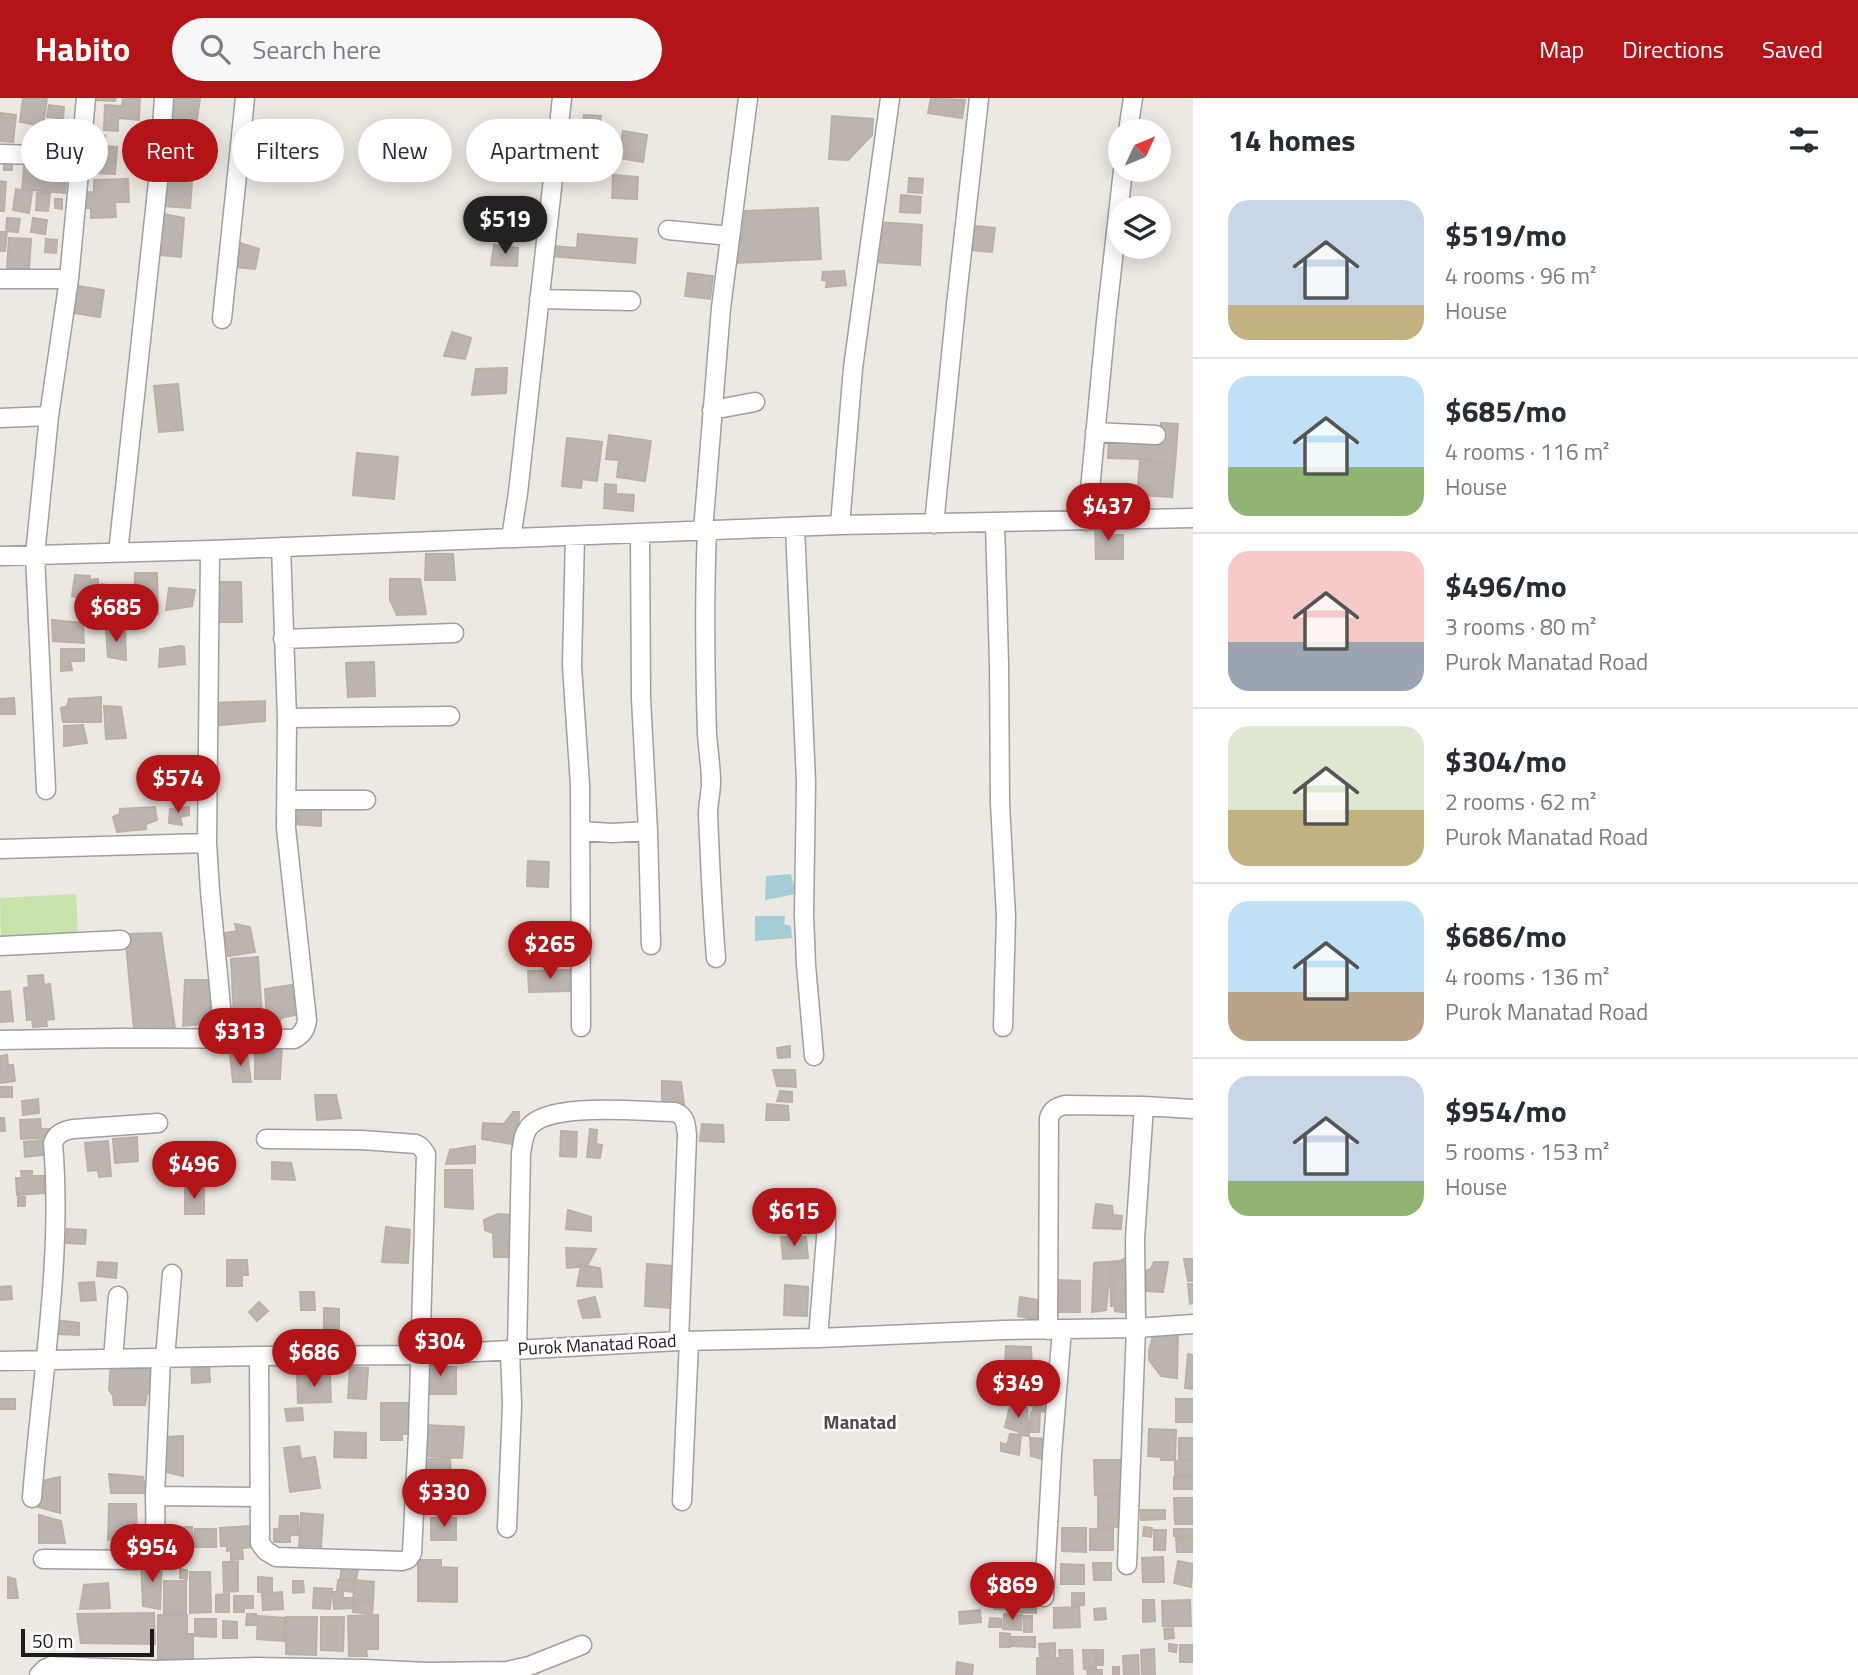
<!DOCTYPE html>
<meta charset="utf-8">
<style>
:root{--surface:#fff;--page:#f7f7f7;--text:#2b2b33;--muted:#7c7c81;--line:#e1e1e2;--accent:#b31418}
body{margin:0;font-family:"Titillium Web",sans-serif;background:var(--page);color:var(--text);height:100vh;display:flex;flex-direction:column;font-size:26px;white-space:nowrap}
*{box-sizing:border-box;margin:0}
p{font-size:23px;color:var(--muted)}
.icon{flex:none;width:38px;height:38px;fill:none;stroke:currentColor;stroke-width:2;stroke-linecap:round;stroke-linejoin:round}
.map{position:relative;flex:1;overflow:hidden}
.details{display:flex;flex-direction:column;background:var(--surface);width:665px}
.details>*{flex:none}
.guide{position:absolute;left:21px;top:21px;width:665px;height:63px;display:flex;gap:14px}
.needle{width:46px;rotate:46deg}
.fabs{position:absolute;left:1108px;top:21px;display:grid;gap:14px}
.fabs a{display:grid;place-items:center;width:63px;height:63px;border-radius:50%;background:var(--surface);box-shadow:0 4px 18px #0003;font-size:35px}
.scale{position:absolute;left:21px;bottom:18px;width:133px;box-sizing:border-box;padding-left:7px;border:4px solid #1b1b1b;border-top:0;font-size:19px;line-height:24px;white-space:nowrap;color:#1b1b1b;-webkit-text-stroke:5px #fff;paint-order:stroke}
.price{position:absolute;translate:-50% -60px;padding:0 16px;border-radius:24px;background:var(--accent);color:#fff;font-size:23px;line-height:46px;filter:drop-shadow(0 2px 4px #0008)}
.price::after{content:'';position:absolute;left:50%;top:42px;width:21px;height:16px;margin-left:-10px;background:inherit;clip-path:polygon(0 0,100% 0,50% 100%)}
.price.on{background:#222;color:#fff}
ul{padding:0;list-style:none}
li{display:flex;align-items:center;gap:21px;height:175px;padding:0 35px}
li+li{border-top:2px solid var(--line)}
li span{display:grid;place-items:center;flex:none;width:196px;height:140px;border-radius:21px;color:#555}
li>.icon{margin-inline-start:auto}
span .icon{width:84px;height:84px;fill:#fffc;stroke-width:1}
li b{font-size:30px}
h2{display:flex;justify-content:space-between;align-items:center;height:84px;padding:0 35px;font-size:30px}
.tag{padding:0 24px;border-radius:32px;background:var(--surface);box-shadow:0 4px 18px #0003;font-size:24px;line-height:63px}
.tag.on{background:var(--accent);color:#fff}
header{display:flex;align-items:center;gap:42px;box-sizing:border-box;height:98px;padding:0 35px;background:var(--accent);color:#fff}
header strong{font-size:33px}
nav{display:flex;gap:38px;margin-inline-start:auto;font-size:24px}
.search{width:490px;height:63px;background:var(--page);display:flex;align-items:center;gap:18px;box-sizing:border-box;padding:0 24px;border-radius:38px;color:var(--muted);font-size:26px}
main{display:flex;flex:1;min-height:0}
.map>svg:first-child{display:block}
.grass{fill:#c8e2ac}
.water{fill:#a6ccd5}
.building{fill:#bcb4af;stroke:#bcafa6;stroke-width:2}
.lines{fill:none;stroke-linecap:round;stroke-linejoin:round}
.minor-casing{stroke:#9f9f9f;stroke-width:21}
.minor{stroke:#fff;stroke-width:18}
.labels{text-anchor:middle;stroke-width:5;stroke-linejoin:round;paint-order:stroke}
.street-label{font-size:18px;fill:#1b1b1b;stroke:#fff}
.neighbourhood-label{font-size:19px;font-weight:bold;fill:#4e4e4e;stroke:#fff}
</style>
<header>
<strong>Habito</strong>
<div class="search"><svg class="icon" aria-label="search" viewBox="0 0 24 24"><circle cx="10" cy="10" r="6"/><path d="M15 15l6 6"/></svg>Search here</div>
<nav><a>Map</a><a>Directions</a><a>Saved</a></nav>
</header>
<main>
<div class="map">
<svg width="1193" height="1577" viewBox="0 0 1193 1577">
<rect width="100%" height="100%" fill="#ece8e2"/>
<!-- grass -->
<path class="grass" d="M76,796L78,837L1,841L0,800Z"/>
<!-- water -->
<path class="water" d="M791,776L796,796L765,802L766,778Z
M755,818H785L784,826L791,828L792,840L755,843Z"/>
<!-- building -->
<path class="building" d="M23,0H47L43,28L20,24Z
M94,0H116L115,3L94,2Z
M123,0H140L139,22L118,20V33L104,32L105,7L122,8Z
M173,0H200L196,28L168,29Z
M931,0L965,2L962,20L928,15Z
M49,7L64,9L63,21L47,19Z
M0,15L16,17L13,44L0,43Z
M584,17L601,18L598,35L581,32Z
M832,18L873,21L872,37L848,62L829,61Z
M56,23L64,24L63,33L55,32Z
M623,33L647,37L643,64L619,60Z
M92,37L105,38L104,48L117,49L115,76L90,75Z
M25,58L68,63L65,95L22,91Z
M4,59H12V72H4Z
M193,72L190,110L163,108L167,73Z
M613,77L638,79L637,101L612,100Z
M909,80L923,81L922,95L908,94Z
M128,81L129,104H115L116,119L91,120V110H83L82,95L94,94V82Z
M0,83L6,84L4,113H0Z
M16,91L32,94L29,115L13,112Z
M37,94L50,95L48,113L36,112Z
M901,97L921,99L920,115L900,114Z
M55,101H62V111L55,110Z
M818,110L821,161L735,165L745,113Z
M164,116L184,120L181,159L161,157Z
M7,120L20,121L18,134L6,133Z
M33,120L47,122L45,136L31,134Z
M876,124L922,127L920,167L874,164Z
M974,128L995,130L992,154L969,152L971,137Z
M0,134H7L5,153H0Z
M578,136L637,141L635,165L550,158L554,148L577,150Z
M9,140L31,141L29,171L7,170Z
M46,141L57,142L56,155L45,154Z
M240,145L259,151L255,171L234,169Z
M494,147L518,150L517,168L491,167Z
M844,173L846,187L826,189L827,183L822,182L823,174Z
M688,175L713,178L710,201L685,198Z
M72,187L104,192L100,219L68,214Z
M452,234L471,240L465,261L444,258Z
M507,270L506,295L472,297L476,271Z
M178,286L183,332L159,334L154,288Z
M1161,325L1178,326L1175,367L1143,361L1108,360L1109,338L1160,340Z
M609,337L651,343L645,383L617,379L619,362L606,361Z
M567,340L602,344L597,383L582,381L581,390L562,388Z
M357,355L398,359L394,401L353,397Z
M1140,363L1175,366L1172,399L1137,397Z
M605,386L616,387V396L634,397L633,413L604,410Z
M1095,425H1110V437H1123V461H1096Z
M426,456H453L455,482H425Z
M135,475H157L158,516L134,513Z
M75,477L90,478V482L98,481L99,504L72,498Z
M390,481H420L426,516L397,517L390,502Z
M214,484H241L242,524H214Z
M102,486L116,489L115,509L102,508Z
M169,490L195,492L192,508L166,512Z
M52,522L83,525L84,545L53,543Z
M125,531L126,562L108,559L106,532Z
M181,548L184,549L185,566L159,569L160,551Z
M61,551H84V563H70L72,572L61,573Z
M374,564L375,598L348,599L346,565Z
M101,599V624H63L61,610L67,608L69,601Z
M14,600L15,616H0V601Z
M265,603V623L213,628L214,605Z
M104,608L121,609L126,640L106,641Z
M83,627L87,645L64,648V628Z
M321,705V728L293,726L292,707Z
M155,709L157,722L146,726V731L117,734L113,719L120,716V711Z
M189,709V717L180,719L182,727L169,725L170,711Z
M528,763L549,764L548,789L527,788Z
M235,826L250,829L255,854L228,858L225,835L237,833Z
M161,835L175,930L134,931L125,836Z
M258,859L262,917L234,920L231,861Z
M570,872L571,893L529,894L528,873Z
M43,877L44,887L50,886L54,921L46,922L47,928L33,929L32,921L27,922L24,890L29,889L28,878Z
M185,882H211V925L183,928Z
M292,887L295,917L281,920L280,923H267L265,891Z
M10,893L13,923L0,924V894Z
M790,948V959L778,960L777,950Z
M282,949L280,981H255V950Z
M247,955L251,984H233L230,956Z
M7,957L8,967H13L15,983L0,985V958Z
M773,972H795L796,989L777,988Z
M662,983L681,984L684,1006L662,1005Z
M0,989H12V999H0Z
M780,993L792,994V1004L777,1003Z
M315,997H336L341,1020L317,1022Z
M38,1001L39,1015L23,1017L22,1003Z
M767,1006L788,1008L789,1022H766Z
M513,1014H519L518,1047L482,1041L483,1025L504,1026Z
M0,1020H4L5,1033H0Z
M40,1021L41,1031H50L51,1039L21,1041L20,1022Z
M702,1026L723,1027L724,1044L700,1043Z
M590,1031L597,1032L596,1046L602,1047L600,1060L587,1059Z
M561,1033L577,1034L576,1059L560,1058Z
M137,1039L138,1063L115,1065L113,1041Z
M49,1041L50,1056L25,1059L24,1044Z
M108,1043L111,1078L99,1079L98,1072L88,1073L85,1045Z
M475,1048V1065L446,1066L450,1052Z
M272,1064L291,1065L295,1082L272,1081Z
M445,1072H472L473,1111L445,1109Z
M21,1073H32V1078H44L45,1095L17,1097L16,1080H22Z
M185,1089L204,1090V1116H185Z
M18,1099H25V1108H18Z
M788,1106L807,1107L811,1127L788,1129Z
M1096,1106L1112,1108L1113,1117L1122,1118L1121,1131L1093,1130Z
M568,1112L591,1119V1133L566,1131Z
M498,1116L512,1117L509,1159H494L493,1135L485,1132L484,1122Z
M386,1129L410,1132L408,1165L382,1164Z
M67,1131L86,1132L85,1146L66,1145Z
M781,1139H806L808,1160L783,1161Z
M566,1150L596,1151L587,1168L567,1170Z
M1131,1156L1132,1207L1111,1208L1110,1170Z
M1184,1161H1193V1183H1188Z
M227,1162H247L248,1177H242V1188H227Z
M1131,1162L1130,1215L1115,1213L1113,1182L1109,1180L1106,1212L1092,1214L1094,1165Z
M98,1164L117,1165L116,1180L97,1178Z
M1154,1164H1168L1163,1194L1146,1193V1173L1151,1171Z
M647,1166L674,1168L672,1210L645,1208Z
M581,1167L600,1170L602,1189L577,1188Z
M1057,1182L1080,1183V1214H1056Z
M94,1184L96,1202L81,1203L79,1185Z
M1188,1186H1193V1205L1190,1206Z
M785,1187L808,1189L807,1218L784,1217Z
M11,1188L12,1201L0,1202V1189Z
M300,1194H314L315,1212H301Z
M595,1199L600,1219L583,1220L578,1203Z
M1020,1199L1038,1202V1222L1018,1218Z
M259,1204L268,1213L257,1223L249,1214Z
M324,1210L339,1211V1232L324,1231Z
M55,1222L79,1225V1237L55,1236Z
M1178,1236L1177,1280L1161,1278L1149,1262V1252L1153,1238Z
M1006,1248L1031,1249L1032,1271L1005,1268Z
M1188,1256L1193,1257V1291L1185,1290Z
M426,1260H444V1269H456V1296H426Z
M111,1263L147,1267L154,1273V1290L147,1296L145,1307H114L113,1298L109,1292Z
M191,1264H209L210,1284L192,1285Z
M350,1269L368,1270L366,1301L348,1300Z
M1035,1270L1055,1271V1300L1034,1296Z
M1012,1273L1035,1274L1031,1296L1011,1294Z
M297,1278H330L331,1304L298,1305Z
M0,1301H15V1311H0Z
M1176,1301H1193V1324H1176Z
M1047,1303L1049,1314L1033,1313L1034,1305Z
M381,1305H409V1336H402V1342H381Z
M1010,1308L1027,1310L1029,1338L1018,1337L1020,1334L1005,1329Z
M302,1310L303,1322L287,1323L285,1311Z
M1031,1314H1040L1039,1334H1029Z
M425,1327L464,1329L462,1360L424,1358Z
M1149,1331L1176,1332L1175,1362H1161V1359L1148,1358Z
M335,1334L366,1335V1360L334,1359Z
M1010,1336L1021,1337L1019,1357L1001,1353V1345L1007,1347Z
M183,1338V1378L166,1374V1339Z
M1030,1340L1046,1341V1362L1031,1358Z
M1179,1340H1193V1361L1179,1362Z
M299,1348L301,1361L315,1359L320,1390L290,1394L284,1350Z
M450,1360L451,1382H424V1361Z
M1094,1362H1126L1127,1397H1095Z
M1175,1363H1193V1377H1175Z
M109,1376L143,1379L146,1395H111Z
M60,1379V1415L38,1409L41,1383Z
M1174,1379H1192V1391H1174Z
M419,1391H459V1413L419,1414Z
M1098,1399H1122L1121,1429H1098Z
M1174,1400H1193V1426H1175Z
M109,1406H136L137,1439L108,1442Z
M1141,1412H1165V1421L1141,1422Z
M301,1415L323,1417L321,1449L299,1448Z
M39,1417L61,1423L65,1445H39Z
M280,1418H298V1437H290V1444H274V1431H279Z
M431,1420H456V1442H431Z
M251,1428L252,1449L242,1450L243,1461L231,1462V1452L227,1453V1448H221L220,1430Z
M192,1429L194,1447L163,1449L162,1430Z
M1144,1429L1152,1430L1151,1439L1143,1438Z
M1062,1430H1086V1454L1062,1453Z
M195,1431H216V1449H195Z
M1090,1431H1113V1452H1090Z
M1174,1431H1192V1438H1174Z
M1154,1432H1166L1165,1452H1154Z
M1176,1440H1193V1454H1177Z
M1163,1459L1164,1484H1143L1142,1460Z
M418,1462H441V1469L457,1470V1504L418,1503Z
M162,1463L160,1511L143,1508L141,1465Z
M1178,1463L1193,1466L1191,1489L1174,1485Z
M223,1464H238V1493L224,1494Z
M1093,1465H1111V1482H1094Z
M1023,1466H1032V1471H1040V1478H1032V1484H1024Z
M1061,1466L1084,1467V1486H1061Z
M342,1469L358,1471L356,1482L354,1483L340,1481Z
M180,1471L187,1472V1481L180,1480Z
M190,1474H210L211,1514L190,1515Z
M1008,1475L1018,1486L1011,1492L1001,1481Z
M8,1479L15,1481L18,1500H8Z
M258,1479L272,1480V1494H258Z
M338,1482L354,1484L352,1494L337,1492Z
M355,1482L374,1484L373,1503L353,1502Z
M164,1483H186V1515H164Z
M293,1483H303L304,1494L293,1495Z
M108,1485L110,1510L80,1511L84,1487Z
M314,1490L332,1491L330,1511L313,1510Z
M282,1494L283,1511L263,1512L262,1496Z
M333,1494H343V1500H352V1510L334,1511Z
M1072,1495H1084V1507L1072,1508Z
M229,1496V1514H216V1497Z
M234,1498H253V1510H244V1514H234Z
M1010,1500L1036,1501V1515L1009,1514Z
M354,1502L373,1504L372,1516L353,1514Z
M994,1502L1007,1503V1511H994Z
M1143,1502H1154L1155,1523L1143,1524Z
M1190,1502L1191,1528H1163L1162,1503Z
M1079,1509L1080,1529L1054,1530V1510Z
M1105,1510L1106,1521L1095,1522L1094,1511Z
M980,1512L981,1524L960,1526L959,1514Z
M154,1515L155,1546L81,1545L77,1516Z
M247,1516H256V1527H246Z
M1004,1516L1022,1517L1021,1532L1003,1531Z
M158,1517H187V1536H193V1561H158Z
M378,1517V1551H366L367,1558H349L348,1518Z
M258,1518L285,1520L284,1543L257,1541Z
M1024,1518H1032V1534H1024Z
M286,1519H317L316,1557L286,1556Z
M321,1519H344L343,1553L321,1552Z
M990,1520L1001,1521V1529H989Z
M195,1521H216V1539L195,1538Z
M223,1523L237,1524V1540H223Z
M1173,1530L1174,1540L1165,1541L1164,1531Z
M1000,1535L1010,1536V1549H1000Z
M1012,1539H1035V1549L1012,1548Z
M1055,1545V1558H1040L1039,1546Z
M1169,1546L1177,1547L1176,1554L1169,1553Z
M1180,1547H1193V1564H1180Z
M1154,1551L1155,1577H1142L1141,1552Z
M1059,1552H1072L1073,1577H1037V1560H1060Z
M1083,1552H1095L1096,1570L1084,1571Z
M1097,1552H1103V1567H1097Z
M1138,1557L1139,1577H1124L1123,1558Z
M957,1564L973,1567L972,1577H956Z
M1113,1569H1119V1577H1113Z
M1087,1572H1102V1577H1088Z"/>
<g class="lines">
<defs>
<path id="minor" d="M1128,33L1133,0
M0,56L80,58
M668,132L730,138
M0,181H69
M539,201L631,203
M222,221L245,0
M712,312L755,304
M0,320L49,318
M1095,334L1156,337
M1087,423L1106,223L1123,72
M995,425L999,565L1000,705L1006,819L1003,929
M934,426L957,198L979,0
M840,427L853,270L890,0
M795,429L806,684L804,817L806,867L814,958
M703,433L721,210L748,0
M707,433C704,500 705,568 707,636C708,652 711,668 711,684C711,695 708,705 708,716C710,764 712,812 716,860
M575,438L572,568L580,687L581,929
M511,440L518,395L562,0
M118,455L158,84L164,0
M0,458L210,452L840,427L1193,420
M283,541L454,535
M287,620L450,618
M46,692L35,457L49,318L69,181L86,0
M287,702H366
M581,733L612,735L648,733L641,600L640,436
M648,733L651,847
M207,745L210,452
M0,751L207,745L210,793L224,940
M0,848L121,842
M0,942L120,940L294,941C302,937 306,931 307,922L286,730L287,620L281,449
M1048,1232L1049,1020C1052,1011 1057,1009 1065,1007L1144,1008L1193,1011
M818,1240L826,1140V1116
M517,1252L521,1055C523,1045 523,1036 529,1029C550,1003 642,1014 675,1014C686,1018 686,1027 687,1038L679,1243
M259,1258L260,1445L266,1453L276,1459L402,1463L408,1461L412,1455L418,1336L426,1056L421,1049L416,1046L362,1042L266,1041
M161,1260L155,1398L260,1399
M165,1260L172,1176
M113,1261L118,1198
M0,1263L259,1258L420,1257L679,1243L818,1240L1003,1232L1136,1230L1193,1226
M32,1400C41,1282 63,1163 53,1045C57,1035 63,1033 73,1031L158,1025
M682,1403L689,1243
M507,1430L512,1307L510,1252
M43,1461L136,1462C140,1461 144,1462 147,1460C158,1454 155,1410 155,1398
M1127,1467L1136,1230L1135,1141L1144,1008
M1044,1499L1052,1356L1062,1231
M39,1577L45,1571L51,1568L157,1572L256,1569L363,1571L427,1574L507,1573L529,1568L582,1547"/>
</defs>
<!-- minor casing -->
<use href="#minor" class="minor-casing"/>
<!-- minor -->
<use href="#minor" class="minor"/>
</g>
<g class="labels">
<!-- street labels -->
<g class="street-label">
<text transform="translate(597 1247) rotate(-3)" y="6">Purok Manatad Road</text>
</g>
<!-- neighbourhood labels -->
<g class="neighbourhood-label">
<text x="860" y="1331">Manatad</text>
</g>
</g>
</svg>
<div class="fabs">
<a><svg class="needle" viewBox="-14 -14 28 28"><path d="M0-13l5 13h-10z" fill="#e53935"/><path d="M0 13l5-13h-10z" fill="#7c7c81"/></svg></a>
<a><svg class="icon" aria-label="layers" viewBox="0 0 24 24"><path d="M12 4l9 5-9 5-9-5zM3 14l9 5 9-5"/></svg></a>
</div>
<div class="scale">50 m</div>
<b class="price on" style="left:505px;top:158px">$519</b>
<b class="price" style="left:1108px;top:445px">$437</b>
<b class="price" style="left:116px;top:546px">$685</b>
<b class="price" style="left:178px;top:717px">$574</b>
<b class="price" style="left:550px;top:883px">$265</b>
<b class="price" style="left:240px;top:970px">$313</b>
<b class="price" style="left:194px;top:1103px">$496</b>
<b class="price" style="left:794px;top:1150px">$615</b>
<b class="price" style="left:440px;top:1280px">$304</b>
<b class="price" style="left:314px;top:1291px">$686</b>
<b class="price" style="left:1018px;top:1322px">$349</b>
<b class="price" style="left:444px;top:1431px">$330</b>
<b class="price" style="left:152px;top:1486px">$954</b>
<b class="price" style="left:1012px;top:1524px">$869</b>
<div class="guide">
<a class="tag">Buy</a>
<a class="tag on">Rent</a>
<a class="tag">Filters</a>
<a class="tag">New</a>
<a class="tag">Apartment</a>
</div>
</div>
<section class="details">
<h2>14 homes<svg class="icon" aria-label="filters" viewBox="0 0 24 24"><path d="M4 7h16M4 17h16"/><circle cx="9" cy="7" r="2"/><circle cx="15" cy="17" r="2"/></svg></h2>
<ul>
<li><span style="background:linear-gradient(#c9d6e8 75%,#c2b280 0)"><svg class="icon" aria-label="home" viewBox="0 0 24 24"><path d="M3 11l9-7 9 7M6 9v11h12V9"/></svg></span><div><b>$519/mo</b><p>4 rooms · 96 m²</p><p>House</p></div></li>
<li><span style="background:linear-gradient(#bfe0f5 65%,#8fb573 0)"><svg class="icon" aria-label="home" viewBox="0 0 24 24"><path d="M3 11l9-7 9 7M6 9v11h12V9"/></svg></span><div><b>$685/mo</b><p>4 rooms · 116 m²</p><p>House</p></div></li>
<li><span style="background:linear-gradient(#f6c9c9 65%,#9aa5b1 0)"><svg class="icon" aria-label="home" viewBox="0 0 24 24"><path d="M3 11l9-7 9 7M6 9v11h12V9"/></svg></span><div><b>$496/mo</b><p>3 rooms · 80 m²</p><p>Purok Manatad Road</p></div></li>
<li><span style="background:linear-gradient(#dfe7d0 60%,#c2b280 0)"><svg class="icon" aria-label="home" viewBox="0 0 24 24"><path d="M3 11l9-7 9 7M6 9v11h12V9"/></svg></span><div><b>$304/mo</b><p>2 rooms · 62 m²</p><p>Purok Manatad Road</p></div></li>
<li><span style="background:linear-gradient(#bfe0f5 65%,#b9a48a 0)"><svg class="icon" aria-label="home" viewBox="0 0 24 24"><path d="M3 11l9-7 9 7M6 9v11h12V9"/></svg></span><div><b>$686/mo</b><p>4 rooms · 136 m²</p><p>Purok Manatad Road</p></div></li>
<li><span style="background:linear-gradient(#c9d6e8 75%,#8fb573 0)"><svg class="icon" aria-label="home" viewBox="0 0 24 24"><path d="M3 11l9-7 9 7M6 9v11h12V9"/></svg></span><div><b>$954/mo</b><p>5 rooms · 153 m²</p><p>House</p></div></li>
</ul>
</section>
</main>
